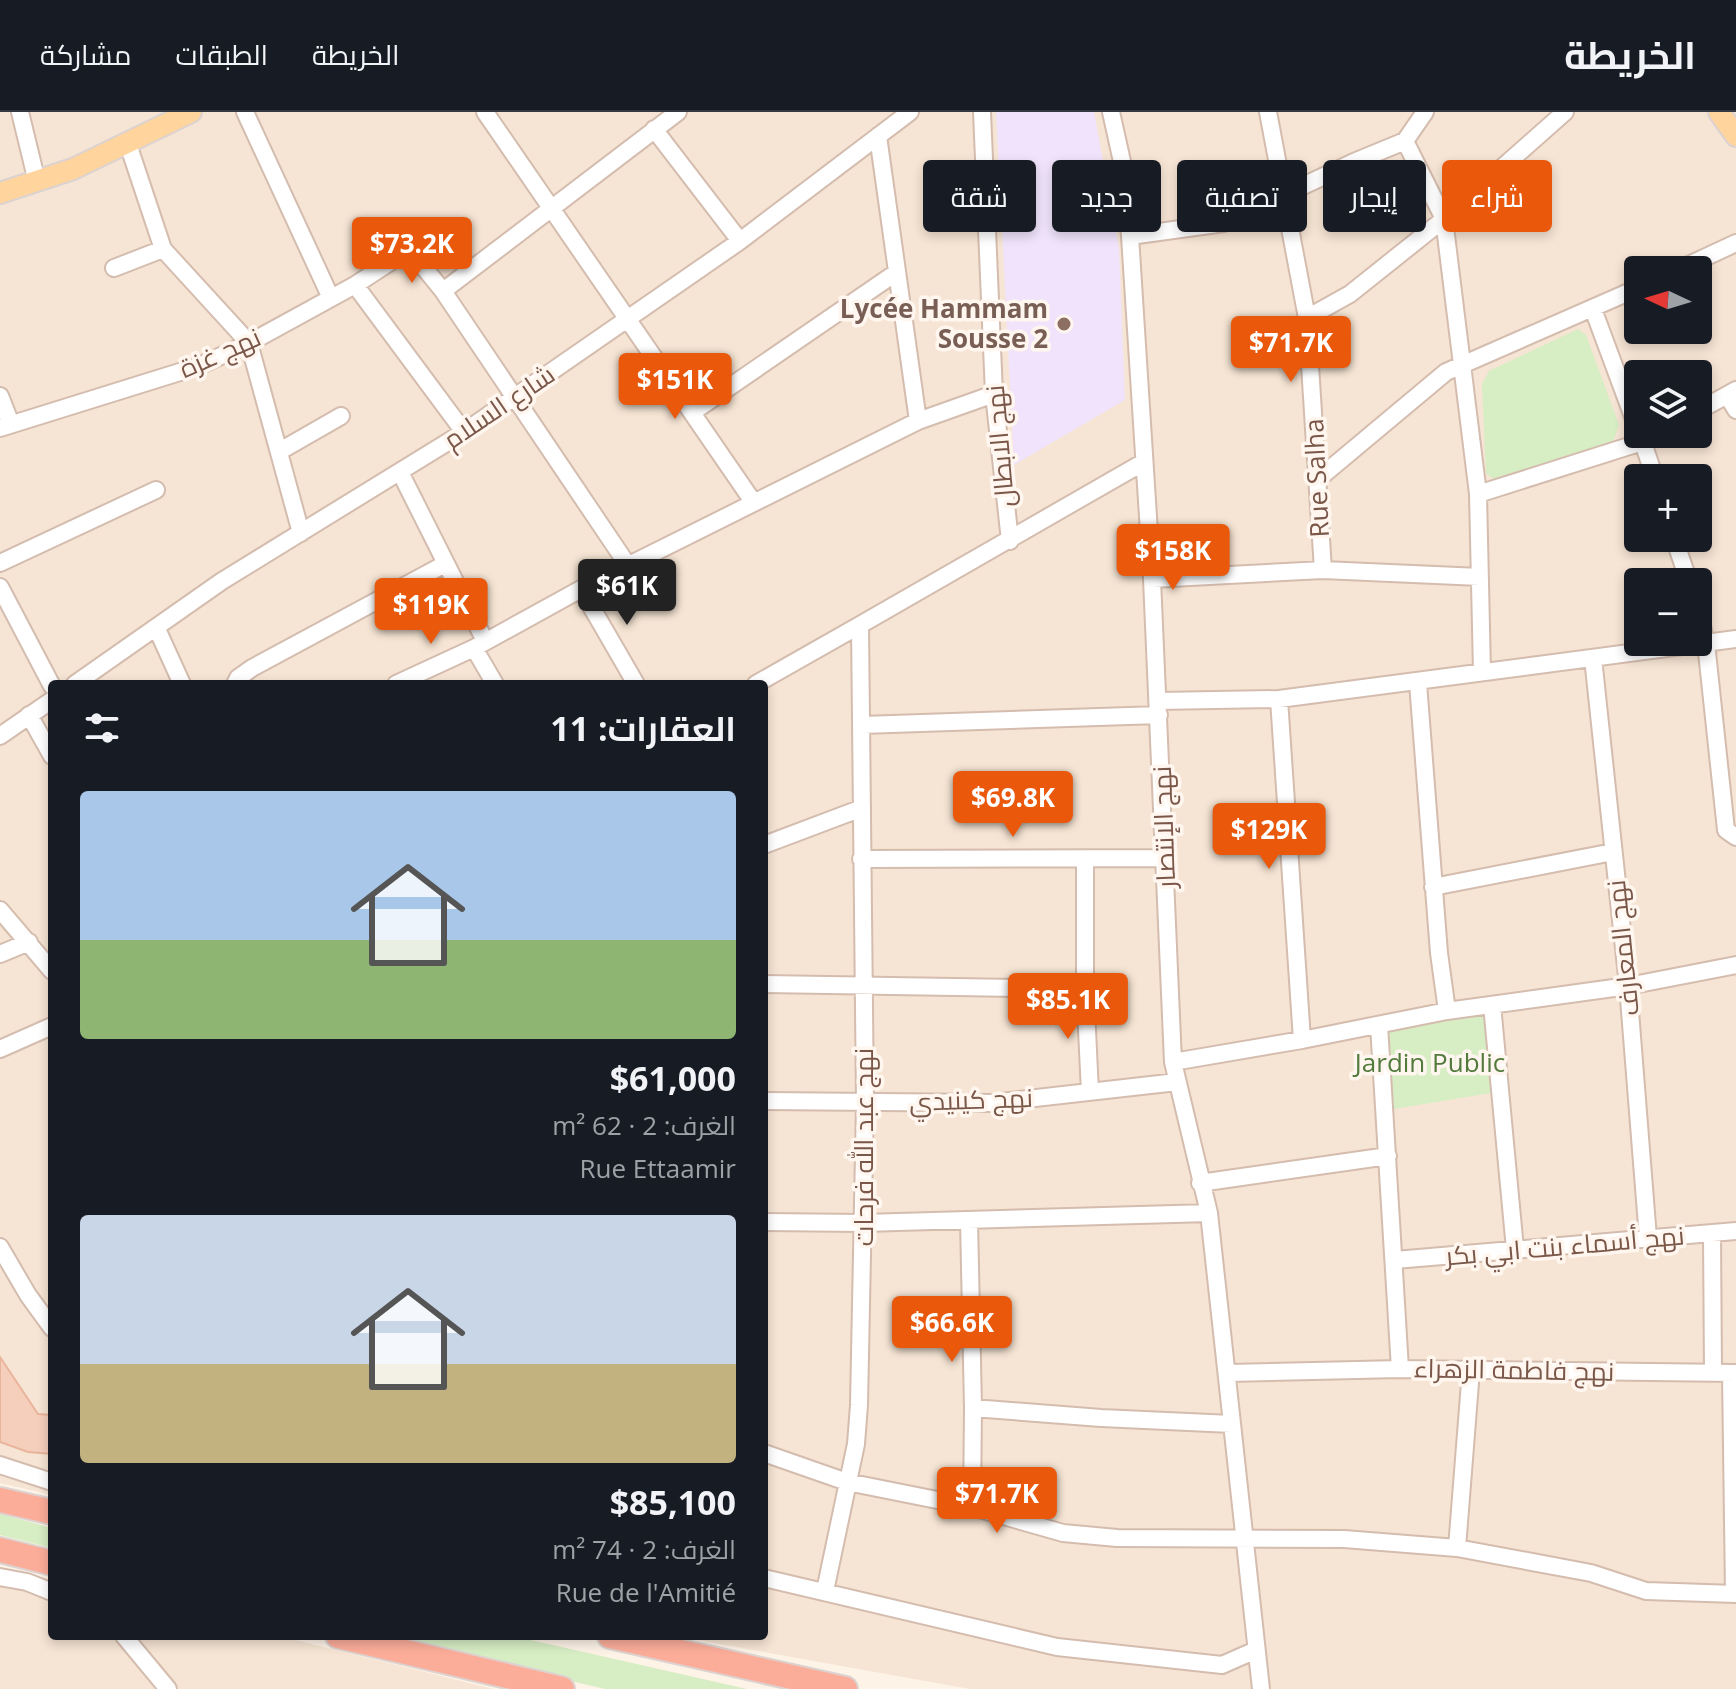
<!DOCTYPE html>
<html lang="ar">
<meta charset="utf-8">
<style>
:root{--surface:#171b24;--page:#242831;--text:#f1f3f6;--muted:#9ea1a6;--line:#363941;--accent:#ea580c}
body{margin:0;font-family:"Open Sans",Cairo,sans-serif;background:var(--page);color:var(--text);direction:rtl;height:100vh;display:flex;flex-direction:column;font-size:30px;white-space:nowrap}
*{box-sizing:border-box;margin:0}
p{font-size:26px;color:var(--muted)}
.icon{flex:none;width:44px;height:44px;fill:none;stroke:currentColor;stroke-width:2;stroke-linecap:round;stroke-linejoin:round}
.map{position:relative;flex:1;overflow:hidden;direction:ltr}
.sheet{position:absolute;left:48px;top:568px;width:720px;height:960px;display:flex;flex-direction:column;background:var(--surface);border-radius:8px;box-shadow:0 4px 12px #0003;direction:rtl}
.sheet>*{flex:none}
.guide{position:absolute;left:792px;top:48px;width:760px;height:72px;direction:rtl;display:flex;gap:16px}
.needle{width:52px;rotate:274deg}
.fabs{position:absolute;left:1624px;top:144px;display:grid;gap:16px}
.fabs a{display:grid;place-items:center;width:88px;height:88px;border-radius:8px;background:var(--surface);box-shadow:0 4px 12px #0003;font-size:40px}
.price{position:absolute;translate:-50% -68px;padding:0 18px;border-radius:8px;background:var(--accent);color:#fff;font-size:26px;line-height:52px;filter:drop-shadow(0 2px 4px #0008)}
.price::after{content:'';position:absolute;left:50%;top:48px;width:24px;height:18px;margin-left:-12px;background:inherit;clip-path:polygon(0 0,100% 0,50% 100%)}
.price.selected{background:#222;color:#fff}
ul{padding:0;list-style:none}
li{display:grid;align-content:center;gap:16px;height:424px;padding:0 32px}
li span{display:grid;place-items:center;height:248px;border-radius:8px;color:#555}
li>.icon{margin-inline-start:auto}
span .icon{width:144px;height:144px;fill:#fffc;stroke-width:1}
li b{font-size:34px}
h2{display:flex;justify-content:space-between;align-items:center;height:96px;padding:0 32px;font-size:34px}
.chip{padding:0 28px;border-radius:8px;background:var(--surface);box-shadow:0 4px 12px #0003;font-size:28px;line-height:72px}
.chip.selected{background:var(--accent);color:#fff}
header{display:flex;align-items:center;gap:48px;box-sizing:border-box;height:112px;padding:0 40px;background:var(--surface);border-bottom:2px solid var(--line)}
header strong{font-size:38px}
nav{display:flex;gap:44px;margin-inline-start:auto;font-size:28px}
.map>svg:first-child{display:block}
.residential{fill:#f6e5d4;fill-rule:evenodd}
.education{fill:#f0e3fb}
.green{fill:#d7edc4}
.building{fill:#f5cfbc;stroke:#e9b49b;stroke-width:2}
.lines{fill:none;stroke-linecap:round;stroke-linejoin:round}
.minor-casing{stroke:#d4bcae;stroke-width:20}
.major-casing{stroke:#dcd3d0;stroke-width:24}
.highway-casing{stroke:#dcd3d0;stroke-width:28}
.minor{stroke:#fff;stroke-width:16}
.major{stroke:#ffd49d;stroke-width:20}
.highway{stroke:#fcad9a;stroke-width:24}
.education-dot{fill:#8d6e63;stroke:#fff7ef;stroke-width:3}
.labels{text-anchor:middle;stroke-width:7;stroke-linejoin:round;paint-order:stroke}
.education-label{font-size:26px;font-weight:bold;fill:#785e54;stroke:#fff7ef;text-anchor:end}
.street-label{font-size:26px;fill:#7a5749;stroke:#fff7ef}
.park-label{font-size:26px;fill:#537a3d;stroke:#fff7ef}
</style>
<header>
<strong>الخريطة</strong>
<nav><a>الخريطة</a><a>الطبقات</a><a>مشاركة</a></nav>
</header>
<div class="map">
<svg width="1736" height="1577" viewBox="0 0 1736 1577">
<rect width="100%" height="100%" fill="#fef3e7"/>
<!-- residential -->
<path class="residential" d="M0,0H1736V1577H970L675,1524H764V572H52V1383L0,1371ZM1638,158H1698V218H1638ZM1638,262H1698V322H1638ZM1638,366H1698V426H1638ZM1638,470H1698V530H1638Z
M0,1455L52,1468V1524H279L494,1577H0Z"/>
<!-- education -->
<path class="education" d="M996,0H1094L1119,136L1125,288L1014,353Z"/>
<!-- green -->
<path class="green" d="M1578,217L1586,223L1619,313L1613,330L1494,368L1486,361L1482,272L1489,259Z
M1485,902L1491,981L1394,997L1380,920Z
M0,1402L52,1416V1436L0,1423Z
M378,1524H513L747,1577H605Z"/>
<!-- building -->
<path class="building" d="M0,1245L38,1302L52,1303V1342L28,1340L0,1330Z"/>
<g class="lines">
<defs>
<path id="minor" d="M20,0L37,70
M245,0L330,184
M485,0L754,391
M982,0L994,282L1010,429
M1111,0L1123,54L1130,124L1152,467L1173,950L1209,1101L1261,1577
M1268,0L1307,206L1323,458
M654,17L740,129
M878,24L918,309
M1405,29L1444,107L1478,382L1482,560
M128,32L163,137
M1130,124L1224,111L1354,50L1405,29L1425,0
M114,156L163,137L249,231L301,421
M1678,158L1736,131
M355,173L464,320
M443,179L678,0
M1593,197L1638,318
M1307,206L1350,182L1444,107L1565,0
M1727,283L1736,298
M0,284L11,312
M1698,299L1736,278
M693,300L897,160
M0,316L199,254L249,231L355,173L407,139L413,142L443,179L629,455
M1640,322L1655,366
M280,339L341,304
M400,360L485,529
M1318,367L1446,260L1638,176
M1478,382L1642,330L1657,322
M1674,426L1689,470
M0,451L156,378
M1152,467L1323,458L1480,465
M0,475L52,574
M581,477L636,572
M1698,497L1706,531L1726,718L1736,725
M157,517L182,572
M474,536L495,572
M1593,546L1628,874L1648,1126
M1418,571L1439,841L1447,899
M75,572L222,469L464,320L740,129L910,0
M235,572L238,566L252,556L445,452
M396,572L474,536L581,477L918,309L994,282
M756,572L860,513
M1279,587L1302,928
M1158,589L1279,587L1736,527
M29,603L52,644
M862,613L1159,603
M0,624L52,588
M764,733L862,696
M861,747L1166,746
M1085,747V877L1090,980
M1433,775L1613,740
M0,798L52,859
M0,842L29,830
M764,872L1085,877
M1492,893L1515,1137
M1379,913L1400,1257L1736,1261
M0,937L52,914
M1173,950L1302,928L1447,899L1628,874L1736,853
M764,989L992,991L1177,970
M1200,1071L1388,1044
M969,1108L973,1296L972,1395
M764,1110L864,1111L1209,1101
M1712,1121L1713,1261
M0,1135L28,1183L52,1216
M1395,1148L1736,1119
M1228,1261L1400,1257
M1731,1261L1734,1482
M973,1296L1101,1306L1232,1312
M764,1341L847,1370L972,1395L1063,1421L1117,1426L1344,1427L1457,1436L1591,1461L1646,1479L1736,1482
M0,1353L52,1370
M1457,1436L1471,1258
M0,1465L27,1470L52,1480
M764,1466L1057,1535L1222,1553L1256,1538
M825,1479L856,1332L859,1293L865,991L860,513L1144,350
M124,1524L168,1577"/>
<path id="major" d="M1719,0L1736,24
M0,81L73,57L191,0"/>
<path id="highway" d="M0,1388L52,1400
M0,1438L52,1451
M338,1524L562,1577
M610,1524L845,1577"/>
</defs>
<!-- minor casing -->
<use href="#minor" class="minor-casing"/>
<!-- major casing -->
<use href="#major" class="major-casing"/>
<!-- highway casing -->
<use href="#highway" class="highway-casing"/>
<!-- minor -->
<use href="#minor" class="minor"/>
<!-- major -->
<use href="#major" class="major"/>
<!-- highway -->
<use href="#highway" class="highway"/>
</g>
<!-- markers -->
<circle class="education-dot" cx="1064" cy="212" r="8"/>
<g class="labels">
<!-- education labels -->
<g class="education-label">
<text x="1048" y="206">Lycée Hammam<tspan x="1048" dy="30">Sousse 2</tspan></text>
</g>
<!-- street labels -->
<g class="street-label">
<text transform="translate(220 241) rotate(-24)" y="9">نهج غزة</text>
<text transform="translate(499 295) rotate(-34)" y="9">شارع السلام</text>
<text transform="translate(1000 334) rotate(-95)" y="9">نهج الابطال</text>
<text transform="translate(1317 366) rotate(-93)" y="9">Rue Salha</text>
<text transform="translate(1164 715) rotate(-92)" y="9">نهج الإنتصار</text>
<text transform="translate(1623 836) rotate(-96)" y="9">نهج المعارف</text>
<text transform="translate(971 988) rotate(-2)" y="9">نهج كينيدي</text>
<text transform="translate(864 1035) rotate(-90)" y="9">نهج عبد الله فرحات</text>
<text transform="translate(1565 1134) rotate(-5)" y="9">نهج أسماء بنت ابي بكر</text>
<text transform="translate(1514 1258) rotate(1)" y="9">نهج فاطمة الزهراء</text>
</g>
<!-- park labels -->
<g class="park-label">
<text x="1430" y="960">Jardin Public</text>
</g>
</g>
</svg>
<div class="fabs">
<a><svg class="needle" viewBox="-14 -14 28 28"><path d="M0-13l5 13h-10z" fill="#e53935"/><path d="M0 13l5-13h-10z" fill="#9ea1a6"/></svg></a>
<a><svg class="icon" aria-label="layers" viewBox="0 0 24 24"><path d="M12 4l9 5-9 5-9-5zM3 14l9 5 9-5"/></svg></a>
<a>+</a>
<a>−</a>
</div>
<b class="price" style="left:412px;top:173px">$73.2K</b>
<b class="price" style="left:1291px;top:272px">$71.7K</b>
<b class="price" style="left:675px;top:309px">$151K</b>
<b class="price" style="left:1173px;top:480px">$158K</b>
<b class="price selected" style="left:627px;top:515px">$61K</b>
<b class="price" style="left:431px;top:534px">$119K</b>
<b class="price" style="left:1013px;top:727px">$69.8K</b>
<b class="price" style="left:1269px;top:759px">$129K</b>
<b class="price" style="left:1068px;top:929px">$85.1K</b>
<b class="price" style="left:952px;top:1252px">$66.6K</b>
<b class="price" style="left:997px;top:1423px">$71.7K</b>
<div class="guide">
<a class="chip selected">شراء</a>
<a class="chip">إيجار</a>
<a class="chip">تصفية</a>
<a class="chip">جديد</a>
<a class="chip">شقة</a>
</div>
<section class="sheet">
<h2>العقارات: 11<svg class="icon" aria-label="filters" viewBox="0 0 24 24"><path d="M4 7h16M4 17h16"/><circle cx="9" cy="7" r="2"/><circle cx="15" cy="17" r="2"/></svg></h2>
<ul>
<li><span style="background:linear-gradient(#a9c7e8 60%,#8fb573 0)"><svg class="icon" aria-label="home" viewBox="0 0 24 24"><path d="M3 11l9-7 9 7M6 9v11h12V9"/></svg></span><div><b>$61,000</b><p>الغرف: 2 · 62 m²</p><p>Rue Ettaamir</p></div></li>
<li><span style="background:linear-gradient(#c9d6e8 60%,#c2b280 0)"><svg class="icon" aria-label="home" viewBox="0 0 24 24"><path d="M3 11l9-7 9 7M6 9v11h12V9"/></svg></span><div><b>$85,100</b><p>الغرف: 2 · 74 m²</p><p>Rue de l'Amitié</p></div></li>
</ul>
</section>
</div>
